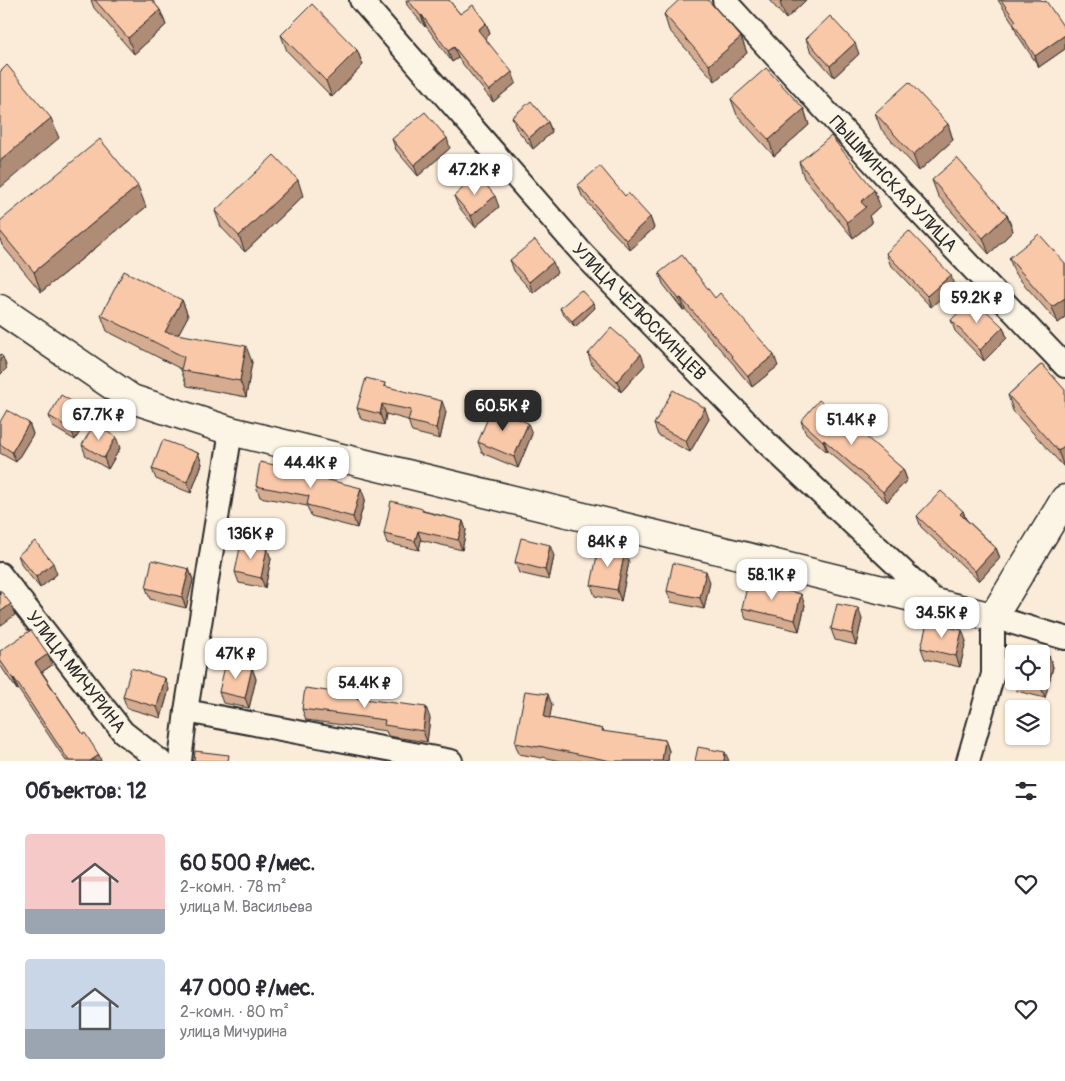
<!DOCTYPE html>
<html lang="ru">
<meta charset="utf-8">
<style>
:root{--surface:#fff;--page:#f7f7f7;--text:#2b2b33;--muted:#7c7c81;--accent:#2b2b2b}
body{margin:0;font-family:Pangolin,sans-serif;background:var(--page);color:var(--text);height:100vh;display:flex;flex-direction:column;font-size:19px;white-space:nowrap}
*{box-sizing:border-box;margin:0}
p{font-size:16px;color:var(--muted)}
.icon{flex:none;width:28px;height:28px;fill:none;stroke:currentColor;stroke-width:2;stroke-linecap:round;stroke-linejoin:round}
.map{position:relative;height:761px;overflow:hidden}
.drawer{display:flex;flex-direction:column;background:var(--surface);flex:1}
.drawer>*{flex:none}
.buttons{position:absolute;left:1005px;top:645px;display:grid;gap:10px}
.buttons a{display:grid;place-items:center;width:45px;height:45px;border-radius:5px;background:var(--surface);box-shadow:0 1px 4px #0004;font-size:25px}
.price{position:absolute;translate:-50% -42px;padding:0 11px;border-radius:10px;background:#fff;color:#222;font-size:16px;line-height:32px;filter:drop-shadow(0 1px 2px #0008)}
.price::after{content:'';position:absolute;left:50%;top:30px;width:15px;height:11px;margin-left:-8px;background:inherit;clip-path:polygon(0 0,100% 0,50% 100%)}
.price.selected{background:var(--accent);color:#fff}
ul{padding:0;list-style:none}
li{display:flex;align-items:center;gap:15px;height:125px;padding:0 25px}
li span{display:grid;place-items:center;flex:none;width:140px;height:100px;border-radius:5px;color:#555}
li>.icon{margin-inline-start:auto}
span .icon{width:60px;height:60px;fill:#fffc;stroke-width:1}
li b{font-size:21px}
h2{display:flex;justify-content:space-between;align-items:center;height:60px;padding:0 25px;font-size:21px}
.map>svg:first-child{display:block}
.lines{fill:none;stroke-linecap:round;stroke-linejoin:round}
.street-casing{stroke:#2b2b2b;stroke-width:26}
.secondary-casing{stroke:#2b2b2b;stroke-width:31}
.street{stroke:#fcf5e5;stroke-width:22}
.secondary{stroke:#fcf5e5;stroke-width:28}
.wall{fill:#d6ac91;stroke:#2b2b2b}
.shaded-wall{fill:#ae8c76;stroke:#2b2b2b}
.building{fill:#f9c8a9;stroke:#2b2b2b}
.labels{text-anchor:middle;stroke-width:4.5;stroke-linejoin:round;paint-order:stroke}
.street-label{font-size:18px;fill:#2b2b2b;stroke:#fcf5e5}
</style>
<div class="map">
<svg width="1065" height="761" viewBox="0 0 1065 761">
<rect width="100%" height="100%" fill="#fbecd9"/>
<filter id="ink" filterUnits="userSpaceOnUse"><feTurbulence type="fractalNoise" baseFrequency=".02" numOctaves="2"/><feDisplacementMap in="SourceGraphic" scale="10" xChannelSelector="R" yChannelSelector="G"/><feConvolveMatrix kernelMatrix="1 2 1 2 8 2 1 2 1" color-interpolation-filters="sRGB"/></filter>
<g filter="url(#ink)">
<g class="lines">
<defs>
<g id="street">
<path id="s1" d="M361,0L583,254L767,443L937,603"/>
<path id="s2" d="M724,0L903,195L1065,366"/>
<path id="s3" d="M0,574L123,732L160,761"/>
<path d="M186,711L451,761"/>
<path d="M180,761L186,711L231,431"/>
<path d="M968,761L993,674V617L1065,638"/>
</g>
<path id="secondary" d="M0,309L132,399L231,431L993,617L1065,499"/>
</defs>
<!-- street casing -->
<use href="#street" class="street-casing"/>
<!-- secondary casing -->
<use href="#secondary" class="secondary-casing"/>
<!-- street -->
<use href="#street" class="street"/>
<!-- secondary -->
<use href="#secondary" class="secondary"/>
</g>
<!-- wall -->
<path class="wall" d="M91,0H152L160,10L166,25L134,54L94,8Z
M406,0H449L460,14L486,23L490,34L485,38L516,83L493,102L458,58L452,62L426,26L425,27L407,5Z
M769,0H806L786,19Z
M998,0H1041L1065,29V49L1039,67L1017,34L1013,23Z
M664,14L741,37L747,53L715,81L669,30Z
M281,35L357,50L363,65L332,97L287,51Z
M806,39L859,54L834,77L810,50Z
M731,99L804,109L809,125L774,156L737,115Z
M875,113L948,124L953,140L919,171L881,129Z
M512,117L548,122L552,132L533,149L516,128Z
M392,139L450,148L418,176L396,150Z
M799,162L874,190L880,206L869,216L872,223L853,238L804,178Z
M932,180L1007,215L1013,231L989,254L938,196Z
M578,185L625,196L650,217L654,228L630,250L609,228L582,196Z
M303,196L245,252L221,227L215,211Z
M454,196L499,207L475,227L458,206Z
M146,207L41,292L2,245L0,239V221Z
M886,253L954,286L931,307L890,264Z
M1009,258L1065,263V318L1058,323L1015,274Z
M510,260L557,273L533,293L514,271Z
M659,273L715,298L778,366L752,387L736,368L735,366L685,309L683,310L663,284Z
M182,300L188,316L178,334L252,362L246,397L187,386L181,370V369L107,331L101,315Z
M593,303L595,308L575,327L562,313L560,308Z
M951,320L1003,327L1007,338L984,361L955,331Z
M588,354L645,365L621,392L592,365Z
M1042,364L1064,467L1013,411L1008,395Z
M385,383L386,387L446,412L440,439L412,432L408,420L386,414L384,425L361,419L357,408Z
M83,408L87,419L75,440L53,427L49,416Z
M709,419L690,452L658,435L654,424Z
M801,421L863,437L903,469L907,480L887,502L828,451L827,452L805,432Z
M0,422L29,423L33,434L16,462L0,453Z
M532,434L518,468L482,453L478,442Z
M82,445L120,448L108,469L86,456Z
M198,453L202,464L191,493L156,479L152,469Z
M290,470L365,499L357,528L311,516L307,506L260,497L256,486Z
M423,509L424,511L463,521L466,530L462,550L421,540L419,550L387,543L384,534Z
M963,511L966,519L996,548L1000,558L979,581L921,527L917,516Z
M267,548L271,559L265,588L239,583L235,572Z
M18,555L57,574L40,588L22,566Z
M554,556L549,580L519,573L515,562Z
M629,562L621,601L595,596L591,585Z
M189,569L193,580L186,608L150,599L146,588Z
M710,582L704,609L671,602L667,591Z
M779,591L805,605L799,631L746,619L742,608Z
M862,619L856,645L835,640L831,629Z
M966,641L960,667L925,659L921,648Z
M0,651L52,665L42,672L101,761H66L18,689L17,690L0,665Z
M1049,656L1053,667L1045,698L1017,691L1013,681L1014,678V681H1041Z
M252,668L256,679L249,708L223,703L219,692Z
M169,689L161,718L127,708L123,697Z
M357,695V698L430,718L427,742L388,736L386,731L306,720L302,709Z
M552,705L549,718L603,729L604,732L665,740L669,751L668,761H561L543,757L542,758L519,754L515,743Z"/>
<!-- shaded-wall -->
<path class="shaded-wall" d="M783,0H806L786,19L780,3Z
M160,10L166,25L134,54L128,38Z
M422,15L426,26L425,27L421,16Z
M486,23L490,34L482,41L478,30Z
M1065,35V49L1039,67L1035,56Z
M741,37L747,53L715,81L709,65Z
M855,43L859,54L834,77L830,66Z
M454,47L458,58L452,62L448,51Z
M357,50L363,65L332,97L326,81Z
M512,72L516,83L493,102L489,91Z
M804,109L809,125L774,156L769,140Z
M51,118L59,138L0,188V161Z
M548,122L552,132L533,149L529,138Z
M948,124L953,140L919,171L913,155Z
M447,138L450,148L418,176L414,165Z
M298,180L303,196L245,252L239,236Z
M138,186L146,207L41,292L34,272Z
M874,190L880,206L869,216L872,223L853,238L847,222L861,202Z
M495,196L499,207L475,227L471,216Z
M1007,215L1013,231L989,254L983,238Z
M650,217L654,228L630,250L626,240Z
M553,262L557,273L533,293L529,282Z
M951,275L954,286L931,307L927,296Z
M681,298L685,309L683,310L679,299Z
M1065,298V318L1058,323L1052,307Z
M182,300L188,316L171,348L165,332Z
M593,303L595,308L575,327L572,321Z
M1003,327L1007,338L984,361L980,350Z
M246,346L252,362L246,397L240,381Z
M641,354L645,365L621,392L617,381Z
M774,355L778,366L752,387L748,376Z
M3,357L7,368L0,375V360Z
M442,401L446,412L440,439L436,428Z
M382,404L386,414L384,425L380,414Z
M83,408L87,419L75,440L71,429Z
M705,408L709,419L690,452L686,441Z
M29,423L33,434L16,462L12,452Z
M528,423L532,434L518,468L514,457Z
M116,437L120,448L108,469L104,458Z
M824,440L828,451L827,452L823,441Z
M1065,445V466L1064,467L1058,451Z
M198,453L202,464L191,493L187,482Z
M903,469L907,480L887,502L883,492Z
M361,488L365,499L357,528L353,517Z
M963,511L966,522L960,514Z
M463,521L466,530L462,550L458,540Z
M418,531L421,540L419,550L415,541Z
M550,545L554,556L549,580L545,570Z
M267,548L271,559L265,588L261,578Z
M996,548L1000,558L979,581L975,571Z
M625,551L629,562L621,601L617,590Z
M53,563L57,574L40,588L36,577Z
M189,569L193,580L186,608L182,597Z
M706,571L710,582L704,609L700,598Z
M801,594L805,605L799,631L795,620Z
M11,604L15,615L0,626V612Z
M858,608L862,619L856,645L852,634Z
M962,630L966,641L960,667L956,656Z
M48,654L52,665L39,674L35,663Z
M1049,656L1053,667L1045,698L1041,687Z
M252,668L256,679L249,708L245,698Z
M14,678L18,689L17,690L13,679Z
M165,678L169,689L161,718L157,707Z
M548,694L552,705L548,728L544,717Z
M426,707L430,718L427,742L423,731Z
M665,740L669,751L668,761H662Z
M725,752L729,761H724Z
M99,755L101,761H89Z"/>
<!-- building -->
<path class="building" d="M95,0H152L160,10L128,38Z
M408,0H449L460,14L473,5L486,23L478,30L512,72L489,91L454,47L448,51L422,15L421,16Z
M679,0H708L741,37L709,65L664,14Z
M1001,0H1041L1043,2L1046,1L1065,29V35L1035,56L1013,23L1016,21Z
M312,4L357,50L326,81L281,35Z
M830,16L855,43L830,66L806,39Z
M7,65L51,118L0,161V72Z
M766,68L804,109L769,140L731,99Z
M909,82L948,124L913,155L875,113Z
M531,101L548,122L529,138L512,117Z
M425,112L447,138L414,165L392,139Z
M831,136L874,190L861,202L866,207L847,222L799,162Z
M100,139L138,186L34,272L0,231V221Z
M274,155L298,180L239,236L215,211Z
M957,158L1007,215L983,238L932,180Z
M600,166L625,196L628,193L650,217L626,240L605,217L578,185Z
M478,175L495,196L471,216L454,196Z
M909,231L951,275L927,296L886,253Z
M1039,234L1065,263V298L1052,307L1009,258Z
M535,240L553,262L529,282L510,260Z
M682,255L715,298L720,293L774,355L748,376L732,357H733L681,298L679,299L659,273Z
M124,271L182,300L165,332L246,346L240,381L181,370L184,357L101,315Z
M581,290L593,303L572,321L560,308Z
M973,298L1003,327L980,350L951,320Z
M611,328L641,354L617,381L588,354Z
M0,354L3,357L0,360Z
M1042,364L1065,390V445L1058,451L1008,395Z
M366,378L385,383L384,386L442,401L436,428L408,421L411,410L382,404L380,414L357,408Z
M673,390L705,408L686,441L654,424Z
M61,395L83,408L71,429L49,416Z
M819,400L863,437L864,435L903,469L883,492L824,440L823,441L801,421Z
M492,408L528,423L514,457L478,442Z
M7,410L29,423L12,452L0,444V422Z
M94,424L116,437L104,458L82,445Z
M163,440L198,453L187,482L152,469Z
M260,462L289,468V470L361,488L353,517L307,505L309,496L256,486Z
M941,491L963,511L960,514L996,548L975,571L917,516Z
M391,501L423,509L422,511L463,521L458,540L418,531L415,541L384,534Z
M521,538L550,545L545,570L515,562Z
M35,541L53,563L36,577L18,555Z
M241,543L267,548L261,578L235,572Z
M599,546L625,551L617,590L591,585Z
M152,560L189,569L182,597L146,588Z
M673,563L706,571L700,598L667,591Z
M748,583L779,591L780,589L801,594L795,620L742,608Z
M0,590L11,604L0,612Z
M837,604L858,608L852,634L831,629Z
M927,623L962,630L956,656L921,648Z
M31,630L48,654L35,663L83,734L85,733L99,755L90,761H69L14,678L13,679L0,660V651Z
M1020,650L1037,654H1020Z
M1041,655L1049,656L1041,687L1016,681H1041Z
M226,662L252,668L245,698L219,692Z
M131,668L165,678L157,707L123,697Z
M305,688L357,695L356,698L426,707L423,731L384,725L385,720L302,709Z
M525,691L548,694L544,717L603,729L602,731L665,740L662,761H611L539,746L538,747L515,743Z
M698,747L725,752L724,761H695Z
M195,751L229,755L228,761H194Z"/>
</g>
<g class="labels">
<!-- street labels -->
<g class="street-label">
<text dy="6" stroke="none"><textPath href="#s2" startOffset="250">ПЫШМИНСКАЯ УЛИЦА</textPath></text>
<text dy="6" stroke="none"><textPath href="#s1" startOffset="418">УЛИЦА ЧЕЛЮСКИНЦЕВ</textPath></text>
<text dy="6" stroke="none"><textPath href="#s3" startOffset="124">УЛИЦА МИЧУРИНА</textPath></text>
</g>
</g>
</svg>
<div class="buttons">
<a><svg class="icon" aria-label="locate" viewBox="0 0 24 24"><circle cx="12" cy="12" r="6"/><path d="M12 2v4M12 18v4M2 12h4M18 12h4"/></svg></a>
<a><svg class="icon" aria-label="layers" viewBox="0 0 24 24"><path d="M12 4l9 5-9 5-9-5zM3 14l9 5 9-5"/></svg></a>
</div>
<b class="price" style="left:475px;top:196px">47.2K ₽</b>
<b class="price" style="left:977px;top:324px">59.2K ₽</b>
<b class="price selected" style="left:503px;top:432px">60.5K ₽</b>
<b class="price" style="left:99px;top:441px">67.7K ₽</b>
<b class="price" style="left:852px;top:446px">51.4K ₽</b>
<b class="price" style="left:311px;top:489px">44.4K ₽</b>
<b class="price" style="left:251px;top:560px">136K ₽</b>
<b class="price" style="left:608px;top:568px">84K ₽</b>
<b class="price" style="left:772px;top:601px">58.1K ₽</b>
<b class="price" style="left:942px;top:639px">34.5K ₽</b>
<b class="price" style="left:236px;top:680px">47K ₽</b>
<b class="price" style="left:365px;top:709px">54.4K ₽</b>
</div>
<section class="drawer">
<h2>Объектов: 12<svg class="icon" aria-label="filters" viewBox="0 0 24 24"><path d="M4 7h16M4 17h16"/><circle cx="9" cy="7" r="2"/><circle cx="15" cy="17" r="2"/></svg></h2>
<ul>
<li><span style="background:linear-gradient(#f6c9c9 75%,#9aa5b1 0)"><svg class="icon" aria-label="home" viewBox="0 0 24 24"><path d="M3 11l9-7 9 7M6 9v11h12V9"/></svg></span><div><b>60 500 ₽/мес.</b><p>2-комн. · 78 m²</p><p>улица М. Васильева</p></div><svg class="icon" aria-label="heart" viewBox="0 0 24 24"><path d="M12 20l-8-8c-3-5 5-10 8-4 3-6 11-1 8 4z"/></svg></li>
<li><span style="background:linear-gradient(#c9d6e8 70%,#9aa5b1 0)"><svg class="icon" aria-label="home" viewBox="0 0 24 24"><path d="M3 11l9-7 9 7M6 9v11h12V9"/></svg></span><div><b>47 000 ₽/мес.</b><p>2-комн. · 80 m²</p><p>улица Мичурина</p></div><svg class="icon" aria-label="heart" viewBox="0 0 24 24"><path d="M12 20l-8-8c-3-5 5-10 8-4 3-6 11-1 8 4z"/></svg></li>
</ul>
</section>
